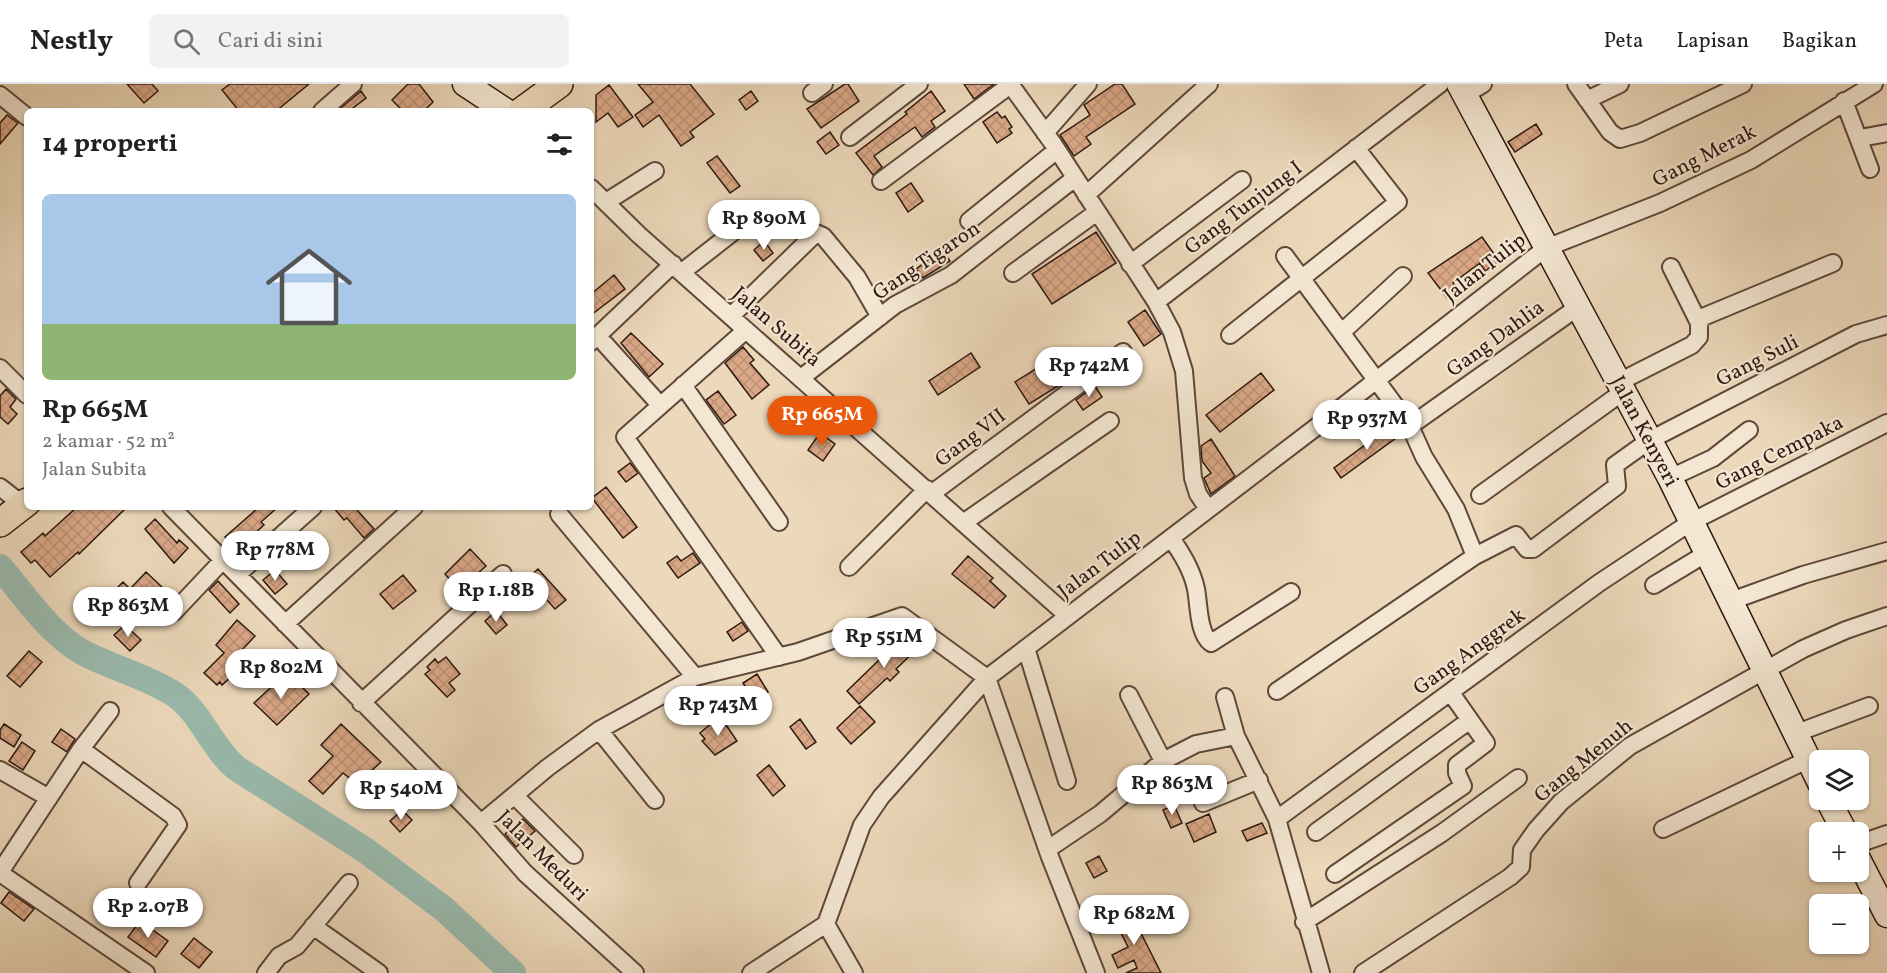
<!DOCTYPE html>
<html lang="id">
<meta charset="utf-8">
<style>
:root{--surface:#fff;--page:#f2f2f2;--text:#222;--muted:#767676;--line:#e0e0e0;--accent:#ea580c}
body{margin:0;font-family:Vollkorn,serif;background:var(--page);color:var(--text);height:100vh;display:flex;flex-direction:column;font-size:22px;white-space:nowrap}
*{box-sizing:border-box;margin:0}
p{font-size:20px;color:var(--muted)}
.icon{flex:none;width:33px;height:33px;fill:none;stroke:currentColor;stroke-width:2;stroke-linecap:round;stroke-linejoin:round}
.map{position:relative;flex:1;overflow:hidden}
.sheet{position:absolute;left:24px;top:24px;width:570px;height:402px;display:flex;flex-direction:column;background:var(--surface);border-radius:9px;box-shadow:0 2px 4px #0004}
.sheet>*{flex:none}
.buttons{position:absolute;left:1809px;top:666px;display:grid;gap:12px}
.buttons a{display:grid;place-items:center;width:60px;height:60px;border-radius:9px;background:var(--surface);box-shadow:0 2px 4px #0004;font-size:30px}
.price{position:absolute;translate:-50% -51px;padding:0 14px;border-radius:21px;background:#fff;color:#222;font-size:20px;line-height:39px;filter:drop-shadow(0 2px 3px #0008)}
.price::after{content:'';position:absolute;left:50%;top:36px;width:18px;height:14px;margin-left:-9px;background:inherit;clip-path:polygon(0 0,100% 0,50% 100%)}
.price.current{background:var(--accent);color:#fff}
ul{padding:0;list-style:none}
li{display:grid;align-content:center;gap:12px;height:318px;padding:0 18px}
li+li{border-top:2px solid var(--line)}
li span{display:grid;place-items:center;height:186px;border-radius:9px;color:#555}
li>.icon{margin-inline-start:auto}
span .icon{width:108px;height:108px;fill:#fffc;stroke-width:1}
li b{font-size:26px}
h2{display:flex;justify-content:space-between;align-items:center;height:72px;padding:0 18px;font-size:26px}
header{display:flex;align-items:center;gap:36px;box-sizing:border-box;height:84px;padding:0 30px;background:var(--surface);border-bottom:2px solid var(--line)}
header strong{font-size:28px}
nav{display:flex;gap:33px;margin-inline-start:auto;font-size:21px}
.search{width:420px;height:54px;background:var(--page);display:flex;align-items:center;gap:15px;box-sizing:border-box;padding:0 21px;border-radius:9px;color:var(--muted);font-size:22px}
.map>svg:first-child{display:block}
.lines{fill:none;stroke-linecap:round;stroke-linejoin:round}
.river{stroke:#99baad;stroke-width:26}
.building{fill:url(#building-cross-hatch);stroke:#2e1810;stroke-width:1.5}
.street-casing{stroke:#5e483a;stroke-width:20}
.secondary-casing{stroke:#2e1810;stroke-width:27}
.primary-casing{stroke:#2e1810;stroke-width:30}
.street{stroke:#f3e6d2;stroke-width:16}
.secondary{stroke:#f3e6d2;stroke-width:24}
.primary{stroke:#ecd8ba;stroke-width:27}
.labels{text-anchor:middle;stroke-width:4.5;stroke-linejoin:round;paint-order:stroke}
.street-label{font-size:21px;fill:#2e1810;stroke:#f3e6d2}
</style>
<header>
<strong>Nestly</strong>
<div class="search"><svg class="icon" aria-label="search" viewBox="0 0 24 24"><circle cx="10" cy="10" r="6"/><path d="M15 15l6 6"/></svg>Cari di sini</div>
<nav><a>Peta</a><a>Lapisan</a><a>Bagikan</a></nav>
</header>
<div class="map">
<svg width="1887" height="889" viewBox="0 0 1887 889">
<defs>
<pattern id="building-cross-hatch" width="8" height="8" patternUnits="userSpaceOnUse" patternTransform="scale(1.5)"><rect width="8" height="8" fill="#daa887"/><path d="M0 0l8 8M0 8l8-8" fill="none" stroke="#bb9074"/></pattern>
</defs>
<rect width="100%" height="100%" fill="#ecd8ba"/>
<filter id="stains"><feTurbulence type="fractalNoise" baseFrequency=".00333" numOctaves="4"/><feColorMatrix values="0 0 0 0 .2 0 0 0 0 .09 0 0 0 0 .02 0 0 0 .5 -.17"/></filter>
<radialGradient id="worn" r=".72"><stop offset=".6" stop-color="#630" stop-opacity="0"/><stop offset="1" stop-color="#630" stop-opacity=".3"/></radialGradient>
<g class="lines">
<!-- river -->
<path class="river" d="M0,483C25,512 48,548 82,568C112,584 146,592 174,610C201,628 211,663 236,684L365,766L444,825L513,889"/>
</g>
<!-- building -->
<path class="building" d="M127,0H152L158,7L144,19Z
M230,0H309L276,27H239L222,6Z
M408,0H419L433,18L424,27H403L392,16Z
M638,0H690L714,30L690,48L694,53L681,62L659,31L643,43L635,31L653,18Z
M845,0H848L859,17L821,44L807,25Z
M964,0H994L974,15Z
M1115,0H1122L1135,20L1086,53L1091,60L1074,72L1060,51L1090,31L1084,21Z
M609,1L633,33L618,43L608,29L596,38V11Z
M361,7L366,14L349,27H344L341,24Z
M751,7L758,17L746,26L739,16Z
M931,7L945,27L931,37L935,43L922,53L915,43L874,72L882,83L873,91L856,69L907,30L905,28Z
M997,28L1002,34L1005,32L1012,43L1009,45L1012,49L997,59L983,38Z
M7,31L18,39L0,60V39Z
M1536,40L1542,50L1515,68L1508,58Z
M830,48L839,61L826,70L817,58Z
M717,72L740,102L730,109L707,79Z
M911,99L923,117L908,128L896,109Z
M1096,148L1116,179L1052,220L1032,190Z
M1482,153L1499,177L1485,187L1480,179L1453,199L1458,206L1447,214L1428,189Z
M764,157L773,169L763,177L754,166Z
M942,166L950,177L923,194L916,185Z
M614,191L625,205L591,231V210Z
M1145,226L1161,250L1144,262L1128,238Z
M631,249L663,280L649,293L621,259Z
M743,263L754,276L750,279L769,301L752,315L725,279Z
M971,269L980,283L938,311L929,297Z
M1056,272L1071,294L1029,320L1015,298Z
M1261,289L1274,306L1220,348L1206,331Z
M1095,302L1102,313L1083,326L1076,316Z
M6,305L16,315L10,323L17,330L8,340L0,333V312Z
M718,307L736,331L724,340L706,316Z
M1392,341L1400,351L1341,394L1334,384Z
M820,349L835,360L823,377L808,366Z
M1211,355L1235,392L1211,410L1204,394L1211,389L1202,377L1201,362Z
M630,379L638,389L626,398L618,388Z
M606,403L637,443L623,454L592,414Z
M77,423H127L79,470L78,468L50,493L35,476L31,479L21,468L43,449L45,452Z
M259,423H278L261,438L264,441L237,465L225,453Z
M333,423H360L357,426L374,445L364,454L347,434L344,436Z
M155,435L177,459L179,456L188,464L174,479L145,445Z
M470,465L486,482L459,506L445,490Z
M693,469L700,479L678,494L667,479L677,472L681,477Z
M968,472L993,494L990,497L1006,512L994,524L952,490Z
M538,485L566,516L555,525L539,507L534,512L522,499Z
M275,486L287,500L275,510L263,496Z
M146,488L164,505L148,522L150,524L137,538L109,512L123,498L130,505Z
M403,491L416,507L393,525L380,510Z
M218,497L239,520L230,529L209,506Z
M496,527L507,541L496,550L485,537Z
M237,536L255,552L228,581L233,585L229,589L232,592L222,601L220,598L217,601L204,589L224,569L216,561Z
M742,538L748,547L733,557L727,548Z
M125,541L141,556L130,567L114,551Z
M907,549L920,562L896,585L899,588L890,597L887,594L859,620L847,607Z
M29,567L42,578L20,603L7,592Z
M446,573L460,590L449,599L455,606L447,613L425,590L430,586L427,583L435,575L438,579Z
M757,590L768,608L753,616L743,599Z
M281,594L288,601L294,595L309,610L277,641L254,619Z
M860,622L875,638L851,660L837,644Z
M722,635L737,657L715,671L702,657L705,655L700,649L714,637L716,639Z
M800,635L816,658L806,665L790,643Z
M4,640L21,651L14,663L0,654V646Z
M341,640L381,678L357,700L343,689L323,710L309,697L333,672L321,661Z
M61,645L75,655L67,668L52,658Z
M22,658L35,667L23,686L9,677Z
M769,681L785,702L773,712L757,691Z
M1174,721L1182,739L1171,744L1163,726Z
M402,726L412,736L400,748L390,737Z
M1209,730L1216,748L1194,758L1186,740Z
M523,735L535,747L516,763L505,750Z
M1262,739L1267,749L1247,757L1242,747Z
M1099,772L1107,787L1094,794L1086,779Z
M9,808L34,825L24,837L1,819Z
M1133,825L1143,844L1139,845L1161,889H1126L1137,884L1134,876L1118,884L1112,871L1128,863L1114,835Z
M140,837L168,857L156,873L128,853Z
M194,854L212,868L199,884L181,870Z"/>
<g class="lines">
<defs>
<path id="street" d="M1010,0L1054,61L1156,218L1172,248L1184,287L1193,394L1198,410L1208,425
M1576,0L1610,48L1620,55L1640,49L1743,0
M812,9L824,0
M0,11L27,33
M1465,11L1483,0
M1587,16L1620,0
M1844,17L1870,85
M322,27L353,0
M1045,49L1088,0
M850,53L919,0
M1860,54L1887,49
M881,97L1010,1
M591,104L639,151L1068,532
M1086,111L1209,0
M606,118L655,87
M969,137L1057,66
M1130,180L1242,96
M1671,183L1699,239
M682,188L760,127
M1013,189L1097,128
M1156,218L1440,0
M731,232L816,149L823,152L857,193L880,233
M746,246L625,353L779,573
M1342,248L1403,192
M1230,251L1398,118L1356,64
M591,258L673,180
M605,260L660,321
M0,284L27,311
M801,294L895,221L951,191L1075,94
M1619,298L1692,261L1699,253V239L1703,233L1833,179
M683,301L779,438
M1410,342L1578,223
M1670,394L1713,374L1749,346
M0,403L23,421
M931,410L1123,268
M1480,411L1624,307
M171,423L481,739L525,789L635,889
M559,430L695,593
M963,439L1110,337
M1171,454C1182,470 1192,486 1196,505C1199,520 1198,549 1211,559L1291,508
M1475,472L1516,451L1527,465H1533L1617,402L1615,381L1650,356L1856,250L1887,241
M849,483L927,405
M238,490L313,423
M1654,501L1707,469
M1731,517L1803,491L1887,467
M174,528L223,476
M285,540L414,423
M1026,564L1067,697
M1277,607L1475,472L1456,425L1424,373L1410,342L1285,172
M1129,611L1163,677
M1225,613L1236,652L1277,735L1321,889
M361,619L503,490
M599,646L655,716
M1794,650L1869,622
M81,665L173,732L178,741L138,799
M0,686L49,714
M515,712L574,771
M1203,719L1259,696
M1277,735L1599,499L1691,438L1887,339
M481,739L547,684L599,646L695,593L798,568L902,532L987,594L1050,773L1096,889
M1663,745L1807,676
M1316,748L1470,636
M1858,760L1887,750
M1048,765L1100,730L1163,677L1196,660L1236,652
M0,788L81,665L110,627
M0,789L146,889
M1335,790L1463,702L1457,689V681L1486,659L1451,609
M1304,838L1442,749L1518,694
M826,840L854,889
M313,842L379,889
M266,889L279,872L297,862L349,799
M751,889L826,840L862,741L881,713L987,594L1315,344L1546,164L1660,119L1751,76L1874,0
M1363,889L1510,793L1521,783L1522,766L1536,746L1561,718L1630,662L1803,565L1846,546L1887,532"/>
<path id="secondary" d="M465,0L506,27
M1459,0L1670,394L1820,699
M1828,716L1845,748
M1858,775L1887,831"/>
<path id="primary" d="M522,27L559,0
M0,439L27,418"/>
</defs>
<!-- street casing -->
<use href="#street" class="street-casing"/>
<!-- secondary casing -->
<use href="#secondary" class="secondary-casing"/>
<!-- primary casing -->
<use href="#primary" class="primary-casing"/>
<!-- street -->
<use href="#street" class="street"/>
<!-- secondary -->
<use href="#secondary" class="secondary"/>
<!-- primary -->
<use href="#primary" class="primary"/>
</g>
<g class="labels">
<!-- street labels -->
<g class="street-label">
<text transform="translate(1704 71) rotate(-27)" y="7">Gang Merak</text>
<text transform="translate(1243 123) rotate(-37)" y="7">Gang Tunjung I</text>
<text transform="translate(926 176) rotate(-34)" y="7">Gang Tigaron</text>
<text transform="translate(1484 183) rotate(-38)" y="7">Jalan Tulip</text>
<text transform="translate(777 242) rotate(41)" y="7">Jalan Subita</text>
<text transform="translate(1495 254) rotate(-36)" y="7">Gang Dahlia</text>
<text transform="translate(1757 276) rotate(-27)" y="7">Gang Suli</text>
<text transform="translate(1645 347) rotate(62)" y="7">Jalan Kenyeri</text>
<text transform="translate(970 353) rotate(-37)" y="7">Gang VII</text>
<text transform="translate(1779 368) rotate(-27)" y="7">Gang Cempaka</text>
<text transform="translate(1099 480) rotate(-37)" y="7">Jalan Tulip</text>
<text transform="translate(1469 567) rotate(-36)" y="7">Gang Anggrek</text>
<text transform="translate(1583 676) rotate(-39)" y="7">Gang Menuh</text>
<text transform="translate(543 771) rotate(45)" y="7">Jalan Meduri</text>
</g>
</g>
<rect width="100%" height="100%" filter="url(#stains)"/>
<rect width="100%" height="100%" fill="url(#worn)"/>
</svg>
<div class="buttons">
<a><svg class="icon" aria-label="layers" viewBox="0 0 24 24"><path d="M12 4l9 5-9 5-9-5zM3 14l9 5 9-5"/></svg></a>
<a>+</a>
<a>−</a>
</div>
<b class="price" style="left:764px;top:167px">Rp 890M</b>
<b class="price" style="left:1089px;top:314px">Rp 742M</b>
<b class="price current" style="left:822px;top:363px">Rp 665M</b>
<b class="price" style="left:1367px;top:367px">Rp 937M</b>
<b class="price" style="left:275px;top:498px">Rp 778M</b>
<b class="price" style="left:496px;top:539px">Rp 1.18B</b>
<b class="price" style="left:128px;top:554px">Rp 863M</b>
<b class="price" style="left:884px;top:585px">Rp 551M</b>
<b class="price" style="left:281px;top:616px">Rp 802M</b>
<b class="price" style="left:718px;top:653px">Rp 743M</b>
<b class="price" style="left:1172px;top:732px">Rp 863M</b>
<b class="price" style="left:401px;top:737px">Rp 540M</b>
<b class="price" style="left:148px;top:855px">Rp 2.07B</b>
<b class="price" style="left:1134px;top:862px">Rp 682M</b>
<section class="sheet">
<h2>14 properti<svg class="icon" aria-label="filters" viewBox="0 0 24 24"><path d="M4 7h16M4 17h16"/><circle cx="9" cy="7" r="2"/><circle cx="15" cy="17" r="2"/></svg></h2>
<ul>
<li><span style="background:linear-gradient(#a9c7e8 70%,#8fb573 0)"><svg class="icon" aria-label="home" viewBox="0 0 24 24"><path d="M3 11l9-7 9 7M6 9v11h12V9"/></svg></span><div><b>Rp 665M</b><p>2 kamar · 52 m²</p><p>Jalan Subita</p></div></li>
</ul>
</section>
</div>
